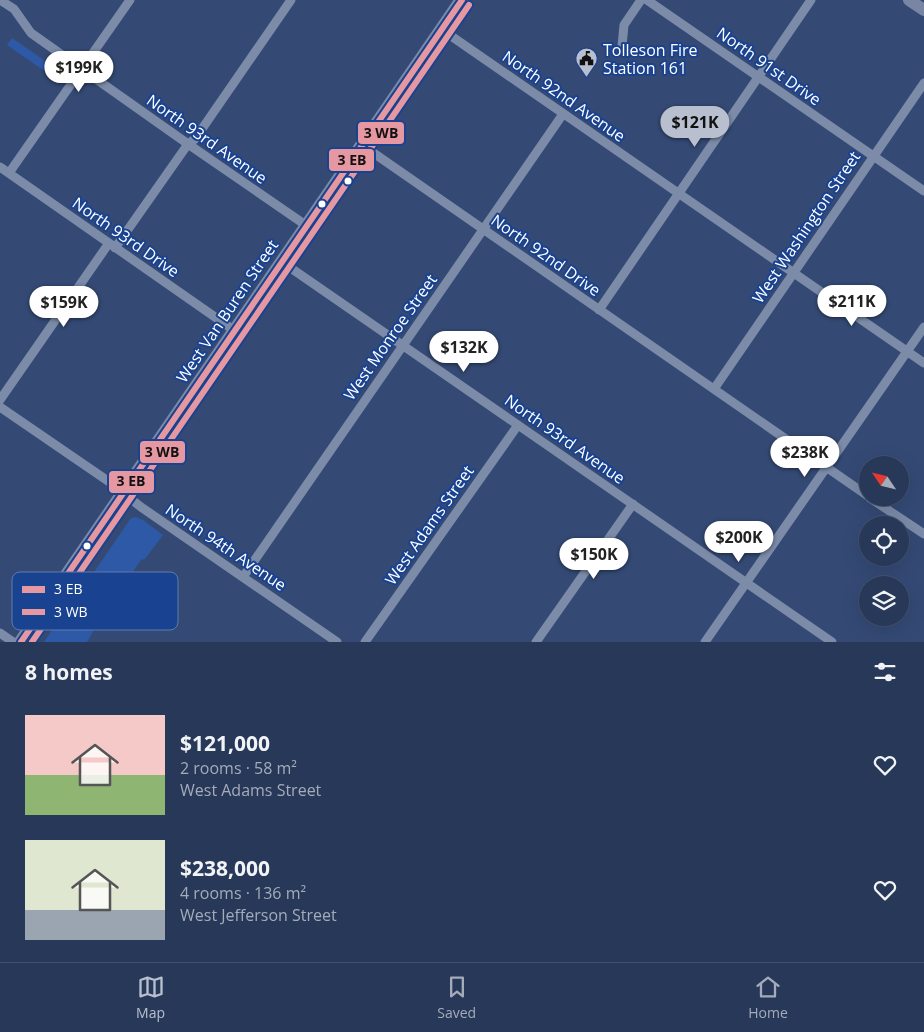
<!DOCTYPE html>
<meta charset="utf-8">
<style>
:root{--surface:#273858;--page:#2f3f5e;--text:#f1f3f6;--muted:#a4acba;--line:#43526e;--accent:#b8c0cf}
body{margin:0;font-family:"Open Sans",sans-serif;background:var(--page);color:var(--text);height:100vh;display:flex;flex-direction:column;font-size:19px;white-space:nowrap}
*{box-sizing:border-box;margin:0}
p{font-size:16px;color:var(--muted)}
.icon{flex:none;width:28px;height:28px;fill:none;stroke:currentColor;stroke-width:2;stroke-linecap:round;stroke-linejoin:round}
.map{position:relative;height:642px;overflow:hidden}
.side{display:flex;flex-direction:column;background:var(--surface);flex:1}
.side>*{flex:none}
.needle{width:32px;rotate:305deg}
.buttons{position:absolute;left:859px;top:456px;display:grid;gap:10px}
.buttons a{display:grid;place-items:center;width:50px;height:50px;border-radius:50%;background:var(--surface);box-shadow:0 5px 20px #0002,0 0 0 1px var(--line);font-size:25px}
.price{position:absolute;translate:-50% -42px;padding:0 11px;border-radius:18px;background:#fff;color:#222;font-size:16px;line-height:32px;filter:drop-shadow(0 1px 2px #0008)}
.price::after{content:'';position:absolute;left:50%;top:30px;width:15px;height:11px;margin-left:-8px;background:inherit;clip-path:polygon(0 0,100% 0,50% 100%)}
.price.current{background:var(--accent);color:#111}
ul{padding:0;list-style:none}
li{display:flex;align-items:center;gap:15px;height:125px;padding:0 25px}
li span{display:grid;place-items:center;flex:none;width:140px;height:100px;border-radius:0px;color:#555}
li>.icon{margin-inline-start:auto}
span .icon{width:60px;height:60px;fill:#fffc;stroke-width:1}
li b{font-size:21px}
h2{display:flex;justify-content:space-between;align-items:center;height:60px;padding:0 25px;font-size:21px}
.tabs{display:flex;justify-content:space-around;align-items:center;height:70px;border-top:1px solid var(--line);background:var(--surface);font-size:14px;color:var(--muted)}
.tabs a{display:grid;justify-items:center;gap:2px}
.tabs .current{color:var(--accent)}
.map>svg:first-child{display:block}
.green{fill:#2d59a6}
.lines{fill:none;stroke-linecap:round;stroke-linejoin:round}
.street{stroke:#7b8ba8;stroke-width:9}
.secondary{stroke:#7886a4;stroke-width:12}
.primary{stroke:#7b8aa7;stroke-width:14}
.bus-1-casing{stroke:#194290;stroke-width:10}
.bus-2-casing{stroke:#194290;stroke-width:10}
.bus-1{stroke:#e698a2;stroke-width:6}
.bus-2{stroke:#e698a2;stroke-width:6}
.bus-dot{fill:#fff;stroke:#194290;stroke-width:2}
.labels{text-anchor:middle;stroke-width:4;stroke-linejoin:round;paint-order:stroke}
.poi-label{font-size:16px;fill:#fff;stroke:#194290;text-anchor:start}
.street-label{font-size:16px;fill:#fff;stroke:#194290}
.key{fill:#194290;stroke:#5e7bb1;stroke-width:1}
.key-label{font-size:14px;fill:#fff}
.line-badge{stroke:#194290;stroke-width:2}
.pale-badge-label{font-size:14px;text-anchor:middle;font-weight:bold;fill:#111}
</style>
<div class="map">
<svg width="924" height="642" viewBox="0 0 924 642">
<rect width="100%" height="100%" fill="#344a75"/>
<!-- green -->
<path class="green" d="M12,38L48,63L43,70L7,45Z
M136,517L143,520L163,535L145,559L141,560L116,596H113L90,578L131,518Z
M84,583L110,602L87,642H44Z"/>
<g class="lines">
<!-- street -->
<path class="street" d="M0,0L14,9L31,33L188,144L307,226
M647,0L924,191
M441,29L924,363
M622,46L624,25L641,0
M362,145L868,496
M0,167L235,331
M9,173L130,0
M115,248L188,144L195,139L291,0
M282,262L832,642
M599,310L811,0
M714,389L924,83
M0,400L109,243
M0,407L108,481L141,507L337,642
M870,498L924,534
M243,577L563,114
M0,633L13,642
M365,642L518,425
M536,642L633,504
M705,642L924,327"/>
<!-- secondary -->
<path class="secondary" d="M909,0L924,10"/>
<!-- primary -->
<path class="primary" d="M21,642L462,0"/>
<defs>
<path id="bus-1" d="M21,642L462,0"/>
<path id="bus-2" d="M32,642L469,5"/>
</defs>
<!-- bus-1 casing -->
<use href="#bus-1" class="bus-1-casing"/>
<!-- bus-2 casing -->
<use href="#bus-2" class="bus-2-casing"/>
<!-- bus-1 -->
<use href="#bus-1" class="bus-1"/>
<!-- bus-2 -->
<use href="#bus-2" class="bus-2"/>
</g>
<!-- icons -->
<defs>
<symbol id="civic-pin" viewBox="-11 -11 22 30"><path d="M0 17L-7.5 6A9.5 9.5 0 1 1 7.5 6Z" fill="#b8c0cf" stroke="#194290"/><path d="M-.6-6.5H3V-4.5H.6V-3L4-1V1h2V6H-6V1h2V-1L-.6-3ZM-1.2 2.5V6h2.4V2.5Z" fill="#111"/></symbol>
</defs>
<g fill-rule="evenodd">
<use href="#civic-pin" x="574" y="46" width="25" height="34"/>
</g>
<!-- markers -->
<g class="bus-dot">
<circle cx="348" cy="181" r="4.5"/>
<circle cx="322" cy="204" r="4.5"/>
<circle cx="87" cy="546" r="4.5"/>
</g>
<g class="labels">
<!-- poi labels -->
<g class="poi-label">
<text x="603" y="56">Tolleson Fire<tspan x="603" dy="18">Station 161</tspan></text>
</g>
<!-- street labels -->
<g class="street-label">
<text transform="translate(769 66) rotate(35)" y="6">North 91st Drive</text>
<text transform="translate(564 96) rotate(35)" y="6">North 92nd Avenue</text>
<text transform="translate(207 139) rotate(35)" y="6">North 93rd Avenue</text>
<text transform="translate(806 227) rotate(-56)" y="6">West Washington Street</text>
<text transform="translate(126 237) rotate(35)" y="6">North 93rd Drive</text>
<text transform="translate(546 255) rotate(35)" y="6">North 92nd Drive</text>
<text transform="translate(227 311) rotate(-56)" y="6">West Van Buren Street</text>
<text transform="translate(390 337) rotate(-55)" y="6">West Monroe Street</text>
<text transform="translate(565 439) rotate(35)" y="6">North 93rd Avenue</text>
<text transform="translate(429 525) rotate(-55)" y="6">West Adams Street</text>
<text transform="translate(226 547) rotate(34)" y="6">North 94th Avenue</text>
</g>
</g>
<!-- legend -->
<rect x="12" y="572" width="166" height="58" rx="8" class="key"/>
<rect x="22" y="586" width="23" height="7" fill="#e698a2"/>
<rect x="22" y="609" width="23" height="6" fill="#e698a2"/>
<g class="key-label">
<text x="54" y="594">3 EB</text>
<text x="54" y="617">3 WB</text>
</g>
<g class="line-badge">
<rect x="357" y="121" width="48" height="24" rx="5" fill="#e698a2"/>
<rect x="328" y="148" width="47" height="24" rx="5" fill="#e698a2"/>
<rect x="139" y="440" width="47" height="24" rx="5" fill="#e698a2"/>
<rect x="108" y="470" width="47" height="24" rx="5" fill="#e698a2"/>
</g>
<g class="pale-badge-label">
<text x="381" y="138">3 WB</text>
<text x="352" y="165">3 EB</text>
<text x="162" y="457">3 WB</text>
<text x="131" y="486">3 EB</text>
</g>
</svg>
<div class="buttons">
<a><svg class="needle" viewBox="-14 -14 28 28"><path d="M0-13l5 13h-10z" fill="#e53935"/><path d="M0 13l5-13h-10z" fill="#a4acba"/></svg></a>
<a><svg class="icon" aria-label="locate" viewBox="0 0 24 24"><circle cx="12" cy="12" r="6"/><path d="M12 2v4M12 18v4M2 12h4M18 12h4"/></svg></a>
<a><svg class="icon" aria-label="layers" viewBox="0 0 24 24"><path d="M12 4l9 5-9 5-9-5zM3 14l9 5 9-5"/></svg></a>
</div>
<b class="price" style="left:79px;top:93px">$199K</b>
<b class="price current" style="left:695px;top:148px">$121K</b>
<b class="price" style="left:852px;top:327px">$211K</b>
<b class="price" style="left:64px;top:328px">$159K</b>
<b class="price" style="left:464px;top:373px">$132K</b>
<b class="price" style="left:805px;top:478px">$238K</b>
<b class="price" style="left:739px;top:563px">$200K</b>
<b class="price" style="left:594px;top:580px">$150K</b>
</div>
<section class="side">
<h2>8 homes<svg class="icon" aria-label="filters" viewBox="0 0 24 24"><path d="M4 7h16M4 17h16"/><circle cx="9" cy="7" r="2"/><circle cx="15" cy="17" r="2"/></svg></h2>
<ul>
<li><span style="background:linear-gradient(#f6c9c9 60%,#8fb573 0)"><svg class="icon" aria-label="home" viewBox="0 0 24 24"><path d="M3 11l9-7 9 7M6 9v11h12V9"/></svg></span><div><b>$121,000</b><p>2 rooms · 58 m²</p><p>West Adams Street</p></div><svg class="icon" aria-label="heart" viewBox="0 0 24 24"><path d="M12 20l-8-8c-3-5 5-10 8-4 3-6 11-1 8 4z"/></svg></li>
<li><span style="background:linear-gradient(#dfe7d0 70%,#9aa5b1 0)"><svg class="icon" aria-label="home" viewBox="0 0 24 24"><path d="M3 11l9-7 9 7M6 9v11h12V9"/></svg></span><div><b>$238,000</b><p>4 rooms · 136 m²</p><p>West Jefferson Street</p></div><svg class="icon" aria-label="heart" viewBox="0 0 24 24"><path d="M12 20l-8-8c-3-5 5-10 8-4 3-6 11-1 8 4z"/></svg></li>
</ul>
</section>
<nav class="tabs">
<a class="current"><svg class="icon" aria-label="map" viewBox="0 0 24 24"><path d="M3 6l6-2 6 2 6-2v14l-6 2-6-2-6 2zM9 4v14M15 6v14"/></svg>Map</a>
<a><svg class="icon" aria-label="saved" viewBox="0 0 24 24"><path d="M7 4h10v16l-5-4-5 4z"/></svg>Saved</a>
<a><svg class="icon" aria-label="home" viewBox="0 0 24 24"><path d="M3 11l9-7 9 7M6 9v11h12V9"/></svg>Home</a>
</nav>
